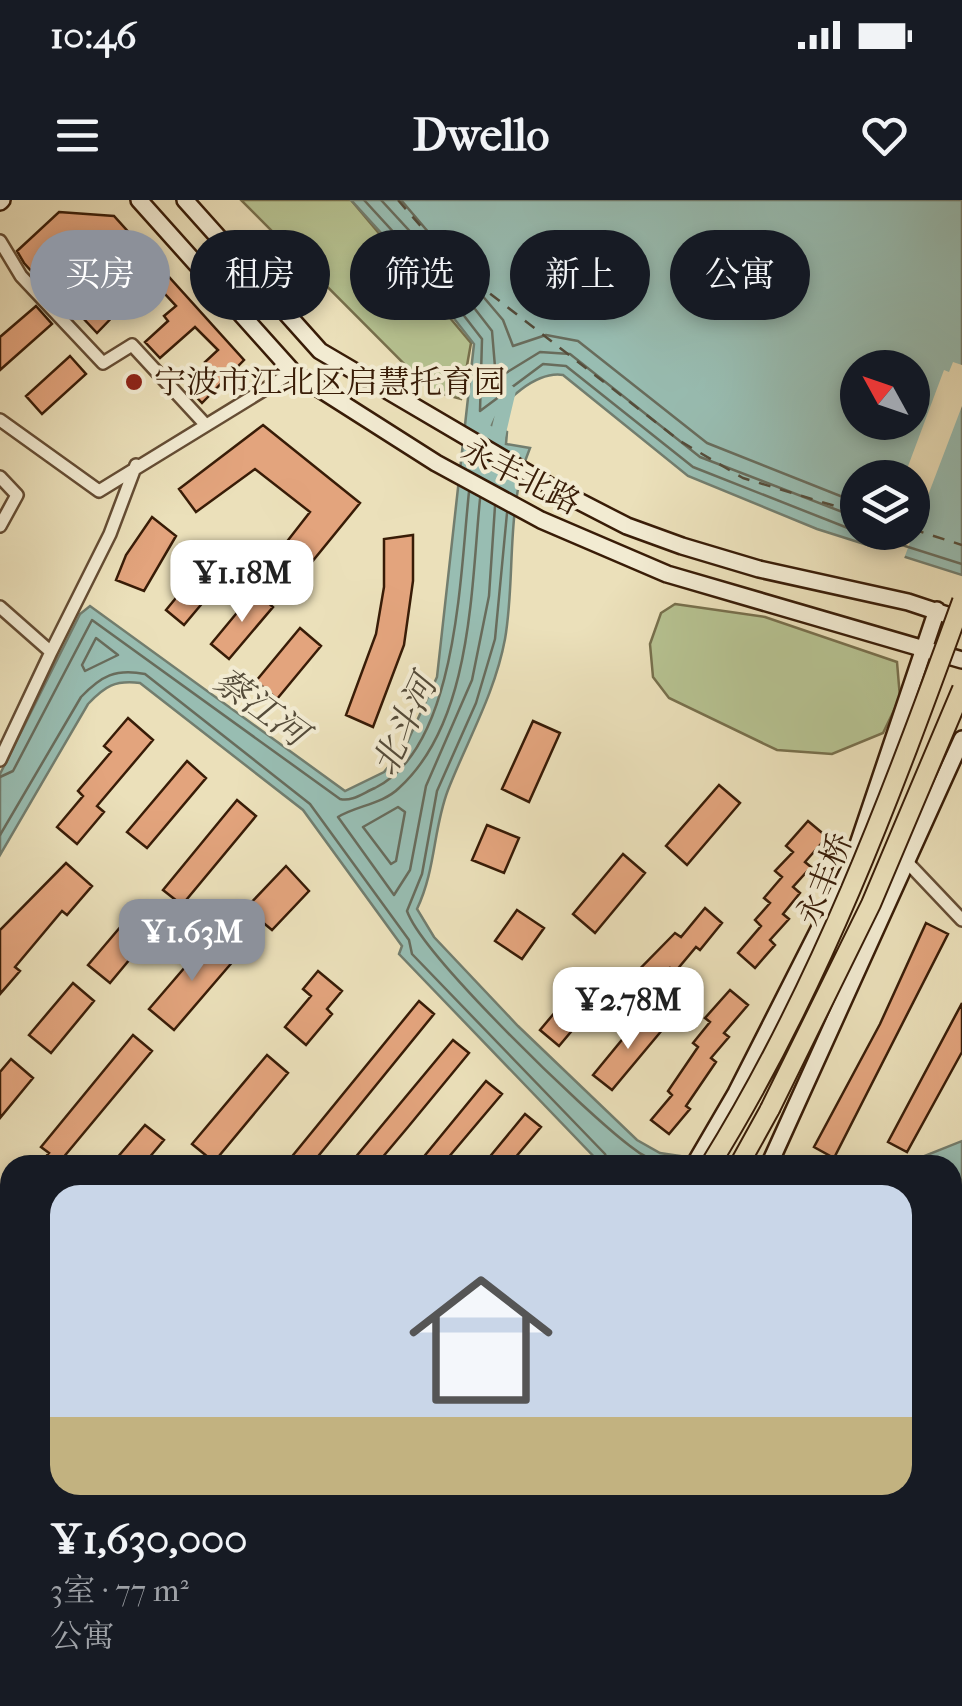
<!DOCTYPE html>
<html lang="zh">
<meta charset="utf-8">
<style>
:root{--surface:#171b24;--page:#242831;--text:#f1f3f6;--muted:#9ea1a6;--accent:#8c9099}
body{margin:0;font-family:"IM FELL French Canon","Noto Serif SC",serif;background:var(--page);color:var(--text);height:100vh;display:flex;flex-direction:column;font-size:38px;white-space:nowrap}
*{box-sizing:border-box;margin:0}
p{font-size:32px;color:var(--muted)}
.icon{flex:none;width:55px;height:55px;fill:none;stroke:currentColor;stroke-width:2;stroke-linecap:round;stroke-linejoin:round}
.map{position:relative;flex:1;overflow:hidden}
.sheet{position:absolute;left:0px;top:955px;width:962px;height:552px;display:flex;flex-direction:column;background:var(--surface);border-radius:30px 30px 0 0;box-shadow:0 5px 15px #0003}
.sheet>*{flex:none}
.guide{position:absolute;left:30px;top:30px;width:902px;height:90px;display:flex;gap:20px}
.needle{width:65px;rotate:310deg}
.controls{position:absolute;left:840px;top:150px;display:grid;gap:20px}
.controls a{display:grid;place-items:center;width:90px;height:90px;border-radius:50%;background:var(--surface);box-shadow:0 5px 15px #0003;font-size:50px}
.price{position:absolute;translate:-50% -85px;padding:0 22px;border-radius:20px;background:#fff;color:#222;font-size:32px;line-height:65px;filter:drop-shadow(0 2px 5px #0008)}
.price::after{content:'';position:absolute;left:50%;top:60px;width:30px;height:22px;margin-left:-15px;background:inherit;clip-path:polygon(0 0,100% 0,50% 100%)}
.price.current{background:var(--accent);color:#fff}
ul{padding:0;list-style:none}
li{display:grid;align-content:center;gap:20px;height:530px;padding:0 50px}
li span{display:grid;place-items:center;height:310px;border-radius:30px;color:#555}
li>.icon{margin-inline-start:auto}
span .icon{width:180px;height:180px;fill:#fffc;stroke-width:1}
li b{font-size:42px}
.chip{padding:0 35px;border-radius:45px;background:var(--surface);box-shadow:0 5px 15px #0003;font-size:35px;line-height:90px}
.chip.current{background:var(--accent);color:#fff}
.status{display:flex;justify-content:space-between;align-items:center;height:70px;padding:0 50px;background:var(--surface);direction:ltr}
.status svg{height:28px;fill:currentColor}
header{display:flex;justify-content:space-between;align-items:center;height:130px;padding:0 50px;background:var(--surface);font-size:45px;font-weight:700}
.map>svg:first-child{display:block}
.green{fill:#b6c291;stroke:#776f4c;stroke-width:2.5}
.water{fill:#98bdb2;stroke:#727d6e;stroke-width:2.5;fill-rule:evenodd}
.pier{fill:#ebe0ba}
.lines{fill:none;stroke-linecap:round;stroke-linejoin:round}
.shore{stroke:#686c5c;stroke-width:2.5}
.canal{stroke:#98bdb2;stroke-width:15}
.ferry{stroke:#554c3a;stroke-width:2.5;stroke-dasharray:12 10;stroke-linecap:butt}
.building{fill:#e3a47d;stroke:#381c07;stroke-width:2.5}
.street-casing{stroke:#654d34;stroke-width:16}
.secondary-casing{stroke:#381c07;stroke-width:20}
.primary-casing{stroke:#381c07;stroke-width:22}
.street{stroke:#f2ebd2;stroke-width:11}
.secondary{stroke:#f2ebd2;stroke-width:15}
.primary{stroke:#ebe0ba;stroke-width:18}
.primary-bridge-casing{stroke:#381c07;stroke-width:22;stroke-linecap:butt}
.primary-bridge{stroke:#ebe0ba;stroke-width:18}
.poi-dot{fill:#8f2418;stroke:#f2ebd2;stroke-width:4}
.labels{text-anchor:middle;stroke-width:8;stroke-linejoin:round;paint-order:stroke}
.poi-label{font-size:32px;fill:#381c07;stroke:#f2ebd2;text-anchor:start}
.street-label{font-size:32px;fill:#381c07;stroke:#f2ebd2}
.water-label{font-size:35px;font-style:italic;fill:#554c3a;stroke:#f2ebd2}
</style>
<div class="status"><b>10:46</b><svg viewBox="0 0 49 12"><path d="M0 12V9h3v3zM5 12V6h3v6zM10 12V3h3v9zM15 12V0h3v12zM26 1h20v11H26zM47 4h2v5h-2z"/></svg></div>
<header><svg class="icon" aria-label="menu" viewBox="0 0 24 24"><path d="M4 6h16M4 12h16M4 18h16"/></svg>Dwello<svg class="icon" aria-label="heart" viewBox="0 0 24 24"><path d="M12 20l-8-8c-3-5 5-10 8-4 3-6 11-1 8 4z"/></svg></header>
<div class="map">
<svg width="962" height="1506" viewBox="0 0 962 1506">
<rect width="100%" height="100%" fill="#ebe0ba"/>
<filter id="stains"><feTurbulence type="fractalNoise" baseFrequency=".002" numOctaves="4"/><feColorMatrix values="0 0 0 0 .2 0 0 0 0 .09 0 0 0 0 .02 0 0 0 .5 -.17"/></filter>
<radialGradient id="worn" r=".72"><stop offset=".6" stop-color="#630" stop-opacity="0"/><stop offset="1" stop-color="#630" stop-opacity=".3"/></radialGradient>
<!-- green -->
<path class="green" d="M241,0H351L471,143L461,199L431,191Z
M675,404L765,417L897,462L900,498L883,533L832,554L777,550L669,498L653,477L650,444L661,413Z"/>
<!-- water -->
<path class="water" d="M351,0H962V375L817,329L688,276L563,175C537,171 501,201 492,225L507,232L506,244L530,248C505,307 516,377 505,439C495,493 468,539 448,590C433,629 436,669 417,709L434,737L518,826L637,940L660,953L740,965H602L399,754L402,746L303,610L140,483C115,480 105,486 88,504L0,655V574L80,414L90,406L345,591L384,572L405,547L437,477L474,144L424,80ZM858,168H912V222H858ZM858,278H912V332H858Z
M962,941V987L953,990L952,965H902Z"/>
<!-- pier -->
<path class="pier" d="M953,162L962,165V206L903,361L876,353L883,333L912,332V278L904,277L944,170L949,172Z"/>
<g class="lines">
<!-- shore -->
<path class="shore" d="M364,0L431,73L482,139L480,211L543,164L566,166L693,267L858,332
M381,0L441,65L492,131L496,179L540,152L570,154L700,257L858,318
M401,0L503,120L513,146L546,135L578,141L707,243L858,303
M480,299C471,389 472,522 399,588C383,604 355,606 338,617L394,695L410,670L426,586L472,480L489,396L495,306
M507,313L495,439L476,503L437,591L422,674L407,711C423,756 585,912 630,946C642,956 656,963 671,965
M861,332L962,364
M96,438L118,455L85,471L82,465Z
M0,577L13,571L92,420L340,599C352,602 363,593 375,588C458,547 460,373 469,292
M398,607L405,612L396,661L391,664L363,627Z
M0,635L81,497C101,476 116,468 145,474L310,604L409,740L412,754L605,954L609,965"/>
<!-- canal -->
<path class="canal" d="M495,247L508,192"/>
<!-- ferry -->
<path class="ferry" d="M398,0L457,68L680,241L743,278L858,313
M912,329L962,345"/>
</g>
<!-- building -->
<path class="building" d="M59,12L114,16L244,160L202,203L187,187L209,166L205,162L218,150L195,127L160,158L145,142L168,121L164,116L176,106L150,78L97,133L82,117L118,83L114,79L133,61L106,32L44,85L24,63L17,51Z
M36,106L52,124L0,170V137Z
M70,156L86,174L42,214L26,196Z
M263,225L360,303L289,390L264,371L310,312L255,269L196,312L179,289Z
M152,317L176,336L144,391L116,380L126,355Z
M413,335V381L404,445L373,527L346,515L376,434L384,387V339Z
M217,348L236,363L184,425L166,410Z
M255,391L273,407L229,459L211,444Z
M300,428L321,446L277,499L256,481Z
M128,518L153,540L97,606L104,612L77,644L57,627L83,596L78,591L111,552L104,546Z
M533,521L560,533L529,602L502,589Z
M187,561L206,578L147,648L127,632Z
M719,585L740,603L687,665L666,646Z
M237,600L256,616L182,705L163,690Z
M808,621L827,637L805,662L811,667L793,687L800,693L783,714L789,719L770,740L775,745L755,768L738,753L761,726L755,720L770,703L764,698L782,677L775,671L793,652L786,646Z
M487,625L519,638L504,673L472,660Z
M623,654L645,673L595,733L573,714Z
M66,663L92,686L67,715L62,711L15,767L20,771L0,794V730Z
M286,666L309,691L272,730L260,720L254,728L242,718L246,708Z
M139,705L160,723L110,783L88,765Z
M705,708L722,723L700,750L696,747L675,772L670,768L647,796L628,781L675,733L681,737Z
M517,710L544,728L522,759L495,741Z
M926,723L948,734L834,958L814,947L880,824Z
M210,738L235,759L174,830L149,809Z
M318,771L342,791L327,809L332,814L306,845L285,827L311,796L303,789Z
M583,779L602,795L559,846L540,830Z
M73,783L94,801L51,853L29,835Z
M730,790L748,805L724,833L729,837L711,858L716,862L686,906L690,909L669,934L651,920L672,895L668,891L698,847L693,843L710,822L705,818Z
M419,801L434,814L311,965H285Z
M962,803V852L907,952L888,942Z
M644,813L663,829L612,890L593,875Z
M133,835L152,851L57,965H38L49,953L41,947Z
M453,840L469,853L408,927L376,965H349Z
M267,855L288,873L214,962L192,944Z
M11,859L33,878L0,918V872Z
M486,881L502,894L442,965H417Z
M525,914L541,927L509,965H483Z
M145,925L164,940L143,965H111Z"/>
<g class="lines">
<defs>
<path id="street" d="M0,41L21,76L103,163L132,145L204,223
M0,220L99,291L293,172
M0,277L17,295L0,326
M0,407L51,452L0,560
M51,452L110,334L136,265
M907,662L962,720
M952,1449L962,1443
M868,1506L881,1498"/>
<path id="secondary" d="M139,0L293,172L436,263L541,320L667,374L962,460
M185,0L320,151L555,289L627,326L682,346L759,369L908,402L962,420
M0,2L2,0
M694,965L736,893L850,668L937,410
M769,965L962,539
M952,1004L962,1000
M0,1197L10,1202
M497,1498L507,1506"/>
<path id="primary" d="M739,965L770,909
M285,1506L292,1498
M318,1506L325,1498"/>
</defs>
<!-- street casing -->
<use href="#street" class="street-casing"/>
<!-- secondary casing -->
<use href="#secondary" class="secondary-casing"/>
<!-- primary casing -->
<use href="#primary" class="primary-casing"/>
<!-- street -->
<use href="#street" class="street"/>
<!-- secondary -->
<use href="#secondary" class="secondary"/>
<!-- primary -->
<use href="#primary" class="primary"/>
<defs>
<path id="primary-bridge" d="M770,909L871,704L962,489
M710,965C820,788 891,596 962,401"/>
</defs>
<!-- primary-bridge casing -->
<use href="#primary-bridge" class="primary-bridge-casing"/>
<!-- primary-bridge -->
<use href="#primary-bridge" class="primary-bridge"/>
</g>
<!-- markers -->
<circle class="poi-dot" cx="134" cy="182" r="10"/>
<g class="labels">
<!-- poi labels -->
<g class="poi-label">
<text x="154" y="193">宁波市江北区启慧托育园</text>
</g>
<!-- street labels -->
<g class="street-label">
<text transform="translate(521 276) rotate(27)" y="11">永丰北路</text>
<text transform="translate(824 679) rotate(-68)" y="11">永丰桥</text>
</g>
<!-- water labels -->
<g class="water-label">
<text transform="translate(261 507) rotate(36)" y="12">蔡江河</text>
<text transform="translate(404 525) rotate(-65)" y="12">北斗河</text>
</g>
</g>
<rect width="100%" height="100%" filter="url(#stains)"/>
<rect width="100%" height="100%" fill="url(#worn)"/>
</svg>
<div class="controls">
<a><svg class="needle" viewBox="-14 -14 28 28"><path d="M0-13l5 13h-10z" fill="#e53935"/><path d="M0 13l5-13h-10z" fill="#9ea1a6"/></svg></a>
<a><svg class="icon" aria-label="layers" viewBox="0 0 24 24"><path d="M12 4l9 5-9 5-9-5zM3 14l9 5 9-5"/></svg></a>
</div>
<b class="price" style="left:242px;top:425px">¥1.18M</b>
<b class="price current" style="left:192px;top:784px">¥1.63M</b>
<b class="price" style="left:628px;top:852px">¥2.78M</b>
<div class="guide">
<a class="chip current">买房</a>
<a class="chip">租房</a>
<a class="chip">筛选</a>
<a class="chip">新上</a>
<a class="chip">公寓</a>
</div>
<section class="sheet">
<ul>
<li><span style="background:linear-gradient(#c9d6e8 75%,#c2b280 0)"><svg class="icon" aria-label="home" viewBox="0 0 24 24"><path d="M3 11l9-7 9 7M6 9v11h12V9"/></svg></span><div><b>¥1,630,000</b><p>3室 · 77 m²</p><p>公寓</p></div></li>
</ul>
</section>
</div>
